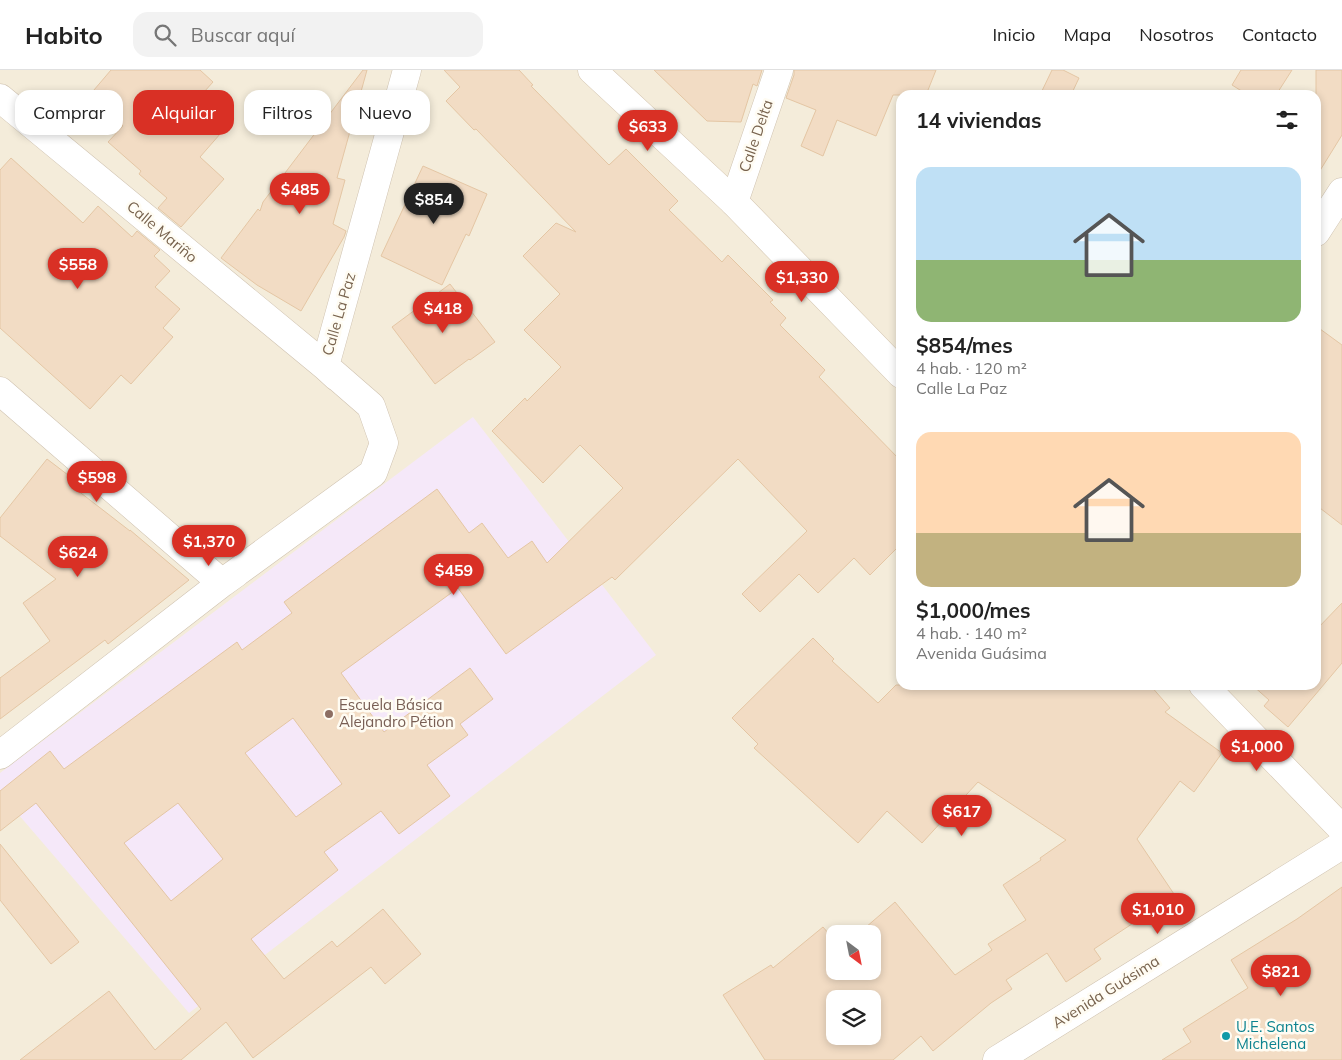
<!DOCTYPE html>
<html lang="es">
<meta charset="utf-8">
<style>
:root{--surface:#fff;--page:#f2f2f2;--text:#222;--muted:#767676;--line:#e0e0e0;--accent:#d93025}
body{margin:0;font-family:Mulish,sans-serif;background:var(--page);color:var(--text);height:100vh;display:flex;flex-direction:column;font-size:19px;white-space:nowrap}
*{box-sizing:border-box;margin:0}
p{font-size:16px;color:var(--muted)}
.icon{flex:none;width:28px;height:28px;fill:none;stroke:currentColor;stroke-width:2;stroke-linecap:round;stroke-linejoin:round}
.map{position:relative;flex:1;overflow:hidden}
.sheet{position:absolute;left:896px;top:20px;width:425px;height:600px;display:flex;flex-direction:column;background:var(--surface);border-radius:15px;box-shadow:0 2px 8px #0003}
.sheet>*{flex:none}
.top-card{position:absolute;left:15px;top:20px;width:475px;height:45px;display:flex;gap:10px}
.needle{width:32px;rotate:148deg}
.controls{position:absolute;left:826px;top:855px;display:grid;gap:10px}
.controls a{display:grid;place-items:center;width:55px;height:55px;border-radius:10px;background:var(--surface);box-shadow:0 2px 8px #0003;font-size:25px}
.price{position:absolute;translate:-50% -42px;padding:0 11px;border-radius:18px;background:var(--accent);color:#fff;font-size:16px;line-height:32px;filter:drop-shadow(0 1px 2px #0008)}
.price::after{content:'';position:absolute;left:50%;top:30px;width:15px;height:11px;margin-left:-8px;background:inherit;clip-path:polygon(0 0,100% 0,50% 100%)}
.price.on{background:#222;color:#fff}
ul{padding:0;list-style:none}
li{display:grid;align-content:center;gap:10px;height:265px;padding:0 20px}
li span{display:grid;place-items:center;height:155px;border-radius:15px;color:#555}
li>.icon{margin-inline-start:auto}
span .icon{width:90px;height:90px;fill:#fffc;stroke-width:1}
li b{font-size:21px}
h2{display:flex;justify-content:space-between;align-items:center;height:60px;padding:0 20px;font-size:21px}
.tag{padding:0 18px;border-radius:15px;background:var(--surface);box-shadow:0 2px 8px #0003;font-size:18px;line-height:45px}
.tag.on{background:var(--accent);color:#fff}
header{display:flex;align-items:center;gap:30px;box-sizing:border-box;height:70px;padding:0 25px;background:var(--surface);border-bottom:1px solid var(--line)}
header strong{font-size:24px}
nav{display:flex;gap:28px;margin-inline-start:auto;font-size:18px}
.search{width:350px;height:45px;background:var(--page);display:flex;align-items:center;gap:12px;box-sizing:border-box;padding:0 18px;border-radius:15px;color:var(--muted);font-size:19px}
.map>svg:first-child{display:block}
.residential{fill:#f4ecda;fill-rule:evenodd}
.education{fill:#f5e8f9}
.building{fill:#f2dcc4;stroke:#e4c6a4;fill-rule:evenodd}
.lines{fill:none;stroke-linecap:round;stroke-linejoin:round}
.minor-casing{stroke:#cfc2b0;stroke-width:29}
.secondary-casing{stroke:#d2c3ae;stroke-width:29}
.minor{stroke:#fff;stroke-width:28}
.secondary{stroke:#fff;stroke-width:28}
.education-dot{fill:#8d6e63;stroke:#fffcf3;stroke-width:2}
.culture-dot{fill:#0f9aa8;stroke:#fffcf3;stroke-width:2}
.labels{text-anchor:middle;stroke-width:5;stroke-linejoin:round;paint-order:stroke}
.street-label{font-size:15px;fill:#78634e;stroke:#fffcf3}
.education-label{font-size:15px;fill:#785e54;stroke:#fffcf3;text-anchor:start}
.culture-label{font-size:15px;fill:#0d838f;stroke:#fffcf3;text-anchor:start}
</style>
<header>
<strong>Habito</strong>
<div class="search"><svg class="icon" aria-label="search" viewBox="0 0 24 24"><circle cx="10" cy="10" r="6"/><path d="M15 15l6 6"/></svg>Buscar aquí</div>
<nav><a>Inicio</a><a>Mapa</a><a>Nosotros</a><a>Contacto</a></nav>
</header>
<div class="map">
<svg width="1342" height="990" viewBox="0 0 1342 990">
<rect width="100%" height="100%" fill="#fcf8ec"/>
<!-- residential -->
<path class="residential" d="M0,0H1342V990H0ZM901,25H1316V615H901ZM835,864H872V901H835ZM835,929H872V966H835Z"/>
<!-- education -->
<path class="education" d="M473,347L656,585L189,943L0,723V703Z"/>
<!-- building -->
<path class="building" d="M111,0H200L213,12L204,22L234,48L200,87L224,109L181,157L158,138L167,128L139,104L141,101L108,72L123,56L88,27Z
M363,0H367L337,108L345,110L333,154L346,161L344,167L301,241L257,215L221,188L258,139L260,141L263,132Z
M444,0H519L533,15L531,16L609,95L626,79L678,131L669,140L722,192L728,185L773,230L770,232L786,248L780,255L825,300L819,307L901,391V474L870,505L854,488L818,523L799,504L760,542L742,524L807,461L738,389L615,510L612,507L506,584L458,518L341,603L384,662L470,598L493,629L460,654L468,665L427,695L450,726L399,764L381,741L324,782L338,800L251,869L284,909L332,871L337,877L383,839L421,884L385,914L371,897L253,988L226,952L181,990H20L109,921L155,980L201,939L36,733L0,761V721L50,681L64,699L237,572L242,580L292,543L284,532L437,419L469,463L482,453L508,488L532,471L547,493L623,418L580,375L543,413L492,361L525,328L527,331L561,297L524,260L560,224L523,186L556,153L576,162L476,59L474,60L446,31L460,17ZM293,648L342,714L296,747L245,683ZM178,733L223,789L171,831L124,773Z
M654,0H762L757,16L753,14L741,52L707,51Z
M794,0H936L926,25H893L876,66L837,50L823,86L801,76L816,40L786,28L794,5Z
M1052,0H1063L1079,8L1071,25H1040Z
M1241,0H1292L1276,25H1248L1232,15Z
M1316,0H1342V65L1316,107Z
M11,88L83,153L98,136L132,167L137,161L160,180L154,186L170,201L155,217L180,239L163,258L173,267L131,314L121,305L90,339L0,258V100Z
M423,96L487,124L469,166L466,164L442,215L381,186Z
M450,214L495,272L470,290L469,289L435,314L392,257Z
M1316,256L1342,275V455L1316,435Z
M47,389L72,408L68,413L130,461V460L189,510L108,574L105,570L0,649V608L50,571L23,533L56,509L0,466V448Z
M1342,533V593L1288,657L1264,636L1269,630L1252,615H1316V560Z
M813,568L834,589L832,591L878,633L896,615H1150L1170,638L1165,642L1222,683L1194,722L1180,711L1137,769L1176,827L1148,845L1147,844L1094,879L1101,889L1066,912L1047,883L1006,910L1012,919L991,933L933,981L921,966L893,990H765L723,925L771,895L773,898L823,857L835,871V901H872V864H858L895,832L955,905L992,880L988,874L1026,850L1003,815L1041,790L1040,788L1066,770L978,712L922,773L887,741L858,773L754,678L758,674L732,648ZM835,929H872V966H835Z
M0,774L79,872L51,894L0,830Z
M1342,817V990H1162L1191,972L1183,959L1248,918L1231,890L1297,849Z"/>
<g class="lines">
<defs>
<path id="minor" d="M0,28L325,296L371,336L384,373L373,403L222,513L0,685
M734,132L779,0
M1316,162L1342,122
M337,307L325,296L407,0
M0,321L222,513L236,503
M997,990L1342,775"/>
<path id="secondary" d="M592,0L734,132L901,304
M1203,615L1342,759"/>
</defs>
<!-- minor casing -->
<use href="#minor" class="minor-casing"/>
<!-- secondary casing -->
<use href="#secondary" class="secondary-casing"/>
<!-- minor -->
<use href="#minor" class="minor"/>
<!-- secondary -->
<use href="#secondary" class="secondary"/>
</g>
<!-- markers -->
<circle class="education-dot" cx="329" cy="644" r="5"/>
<circle class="culture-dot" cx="1226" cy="966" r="5"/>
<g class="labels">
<!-- street labels -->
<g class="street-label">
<text transform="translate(756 66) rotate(-71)" y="5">Calle Delta</text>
<text transform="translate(162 162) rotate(40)" y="5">Calle Mariño</text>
<text transform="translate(339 244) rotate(-74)" y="5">Calle La Paz</text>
<text transform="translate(1106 922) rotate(-32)" y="5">Avenida Guásima</text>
</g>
<!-- education labels -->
<g class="education-label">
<text x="339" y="640">Escuela Básica<tspan x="339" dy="17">Alejandro Pétion</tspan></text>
</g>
<!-- culture labels -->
<g class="culture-label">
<text x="1236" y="962">U.E. Santos<tspan x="1236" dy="17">Michelena</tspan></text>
</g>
</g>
</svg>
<div class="controls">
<a><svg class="needle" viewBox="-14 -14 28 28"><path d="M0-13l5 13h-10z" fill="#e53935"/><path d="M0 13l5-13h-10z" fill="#767676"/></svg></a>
<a><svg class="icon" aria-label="layers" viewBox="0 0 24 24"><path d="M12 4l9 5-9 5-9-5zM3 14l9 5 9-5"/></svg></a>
</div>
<b class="price" style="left:648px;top:82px">$633</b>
<b class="price" style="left:300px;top:145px">$485</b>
<b class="price on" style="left:434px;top:155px">$854</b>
<b class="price" style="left:78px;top:220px">$558</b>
<b class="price" style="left:802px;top:233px">$1,330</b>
<b class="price" style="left:443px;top:264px">$418</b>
<b class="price" style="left:97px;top:433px">$598</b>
<b class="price" style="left:209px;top:497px">$1,370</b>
<b class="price" style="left:78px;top:508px">$624</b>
<b class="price" style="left:454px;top:526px">$459</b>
<b class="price" style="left:1257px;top:702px">$1,000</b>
<b class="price" style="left:962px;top:767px">$617</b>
<b class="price" style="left:1158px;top:865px">$1,010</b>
<b class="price" style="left:1281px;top:927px">$821</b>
<div class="top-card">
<a class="tag">Comprar</a>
<a class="tag on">Alquilar</a>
<a class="tag">Filtros</a>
<a class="tag">Nuevo</a>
</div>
<section class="sheet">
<h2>14 viviendas<svg class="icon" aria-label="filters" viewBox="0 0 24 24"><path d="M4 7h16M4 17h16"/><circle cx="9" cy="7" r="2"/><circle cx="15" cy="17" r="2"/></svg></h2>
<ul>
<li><span style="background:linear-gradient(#bfe0f5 60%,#8fb573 0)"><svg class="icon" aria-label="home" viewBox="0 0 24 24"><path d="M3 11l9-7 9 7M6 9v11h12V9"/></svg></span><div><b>$854/mes</b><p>4 hab. · 120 m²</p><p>Calle La Paz</p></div></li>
<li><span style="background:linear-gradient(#ffd9b3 65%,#c2b280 0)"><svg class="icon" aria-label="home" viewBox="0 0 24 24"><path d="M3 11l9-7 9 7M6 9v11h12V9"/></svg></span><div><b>$1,000/mes</b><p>4 hab. · 140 m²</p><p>Avenida Guásima</p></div></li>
</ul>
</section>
</div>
